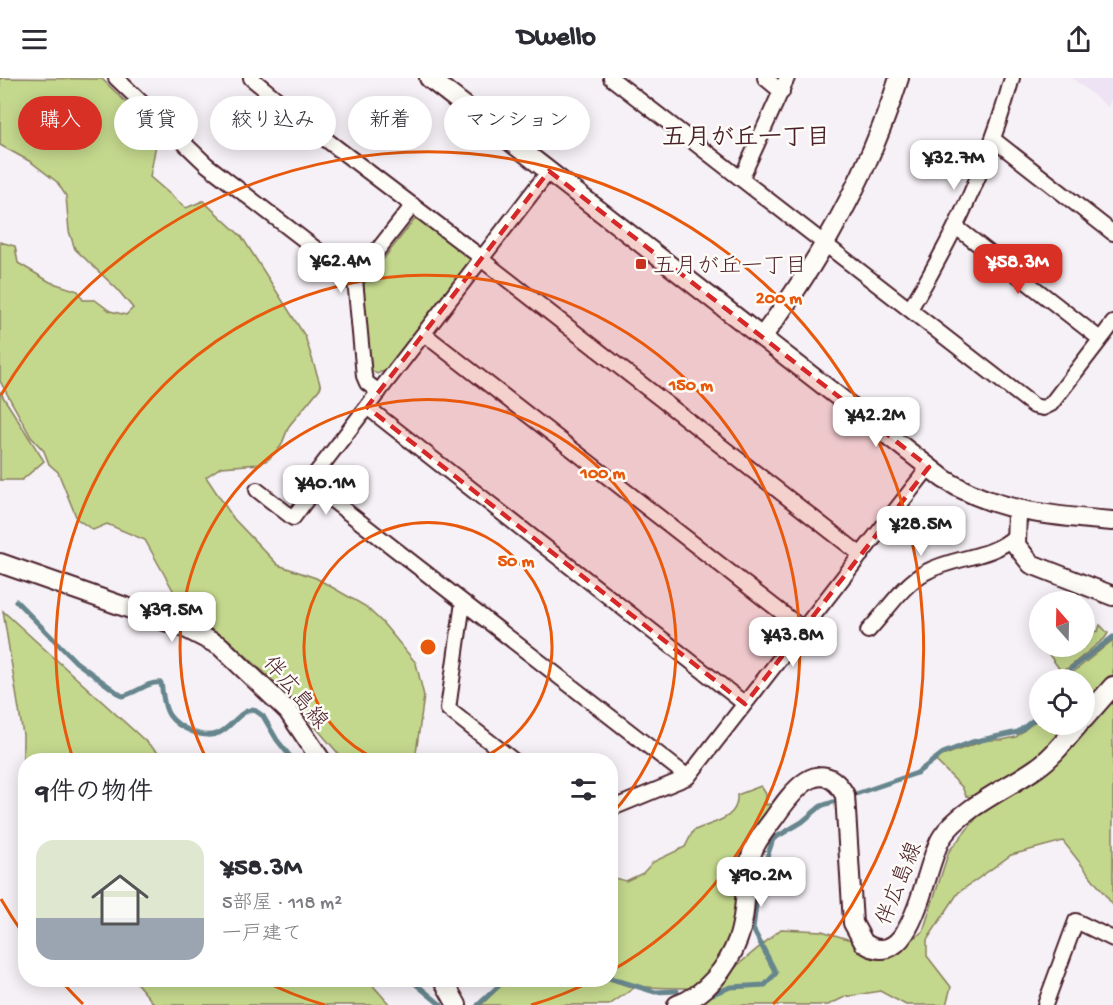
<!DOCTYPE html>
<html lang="ja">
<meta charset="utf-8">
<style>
:root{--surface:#fff;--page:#f7f7f7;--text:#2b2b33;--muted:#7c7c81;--line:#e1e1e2;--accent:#d93025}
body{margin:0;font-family:"Gochi Hand","Klee One",sans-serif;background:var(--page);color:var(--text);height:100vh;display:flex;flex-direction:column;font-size:22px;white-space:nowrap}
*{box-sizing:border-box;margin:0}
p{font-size:20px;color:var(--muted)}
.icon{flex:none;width:33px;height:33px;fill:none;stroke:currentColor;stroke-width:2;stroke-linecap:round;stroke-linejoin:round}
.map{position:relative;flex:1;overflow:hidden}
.drawer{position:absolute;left:18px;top:675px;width:600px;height:234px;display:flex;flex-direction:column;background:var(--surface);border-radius:24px;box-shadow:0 3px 15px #0003}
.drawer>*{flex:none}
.banner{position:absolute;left:18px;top:18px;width:600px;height:54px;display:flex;gap:12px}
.needle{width:39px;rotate:340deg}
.controls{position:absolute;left:1029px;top:513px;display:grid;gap:12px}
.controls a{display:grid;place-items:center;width:66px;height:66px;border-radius:50%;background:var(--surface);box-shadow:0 3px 15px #0003;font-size:30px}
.price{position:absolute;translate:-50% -51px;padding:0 14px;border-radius:12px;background:#fff;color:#222;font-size:20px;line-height:39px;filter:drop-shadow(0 2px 3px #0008)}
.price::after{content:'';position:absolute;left:50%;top:36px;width:18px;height:14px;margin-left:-9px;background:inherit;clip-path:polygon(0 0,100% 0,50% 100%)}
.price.selected{background:var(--accent);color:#fff}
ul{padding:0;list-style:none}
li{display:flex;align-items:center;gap:18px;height:150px;padding:0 18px}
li+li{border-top:2px solid var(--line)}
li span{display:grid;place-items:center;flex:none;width:168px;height:120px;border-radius:18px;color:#555}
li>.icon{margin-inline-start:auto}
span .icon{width:72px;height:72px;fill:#fffc;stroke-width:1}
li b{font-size:26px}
h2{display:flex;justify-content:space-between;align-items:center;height:72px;padding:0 18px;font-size:26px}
.tag{padding:0 21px;border-radius:27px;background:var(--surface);box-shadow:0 3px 15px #0003;font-size:21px;line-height:54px}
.tag.selected{background:var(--accent);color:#fff}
header{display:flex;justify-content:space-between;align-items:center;height:78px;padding:0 18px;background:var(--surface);font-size:27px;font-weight:800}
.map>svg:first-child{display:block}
.built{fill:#eee3f5}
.green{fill:#c4d88d;stroke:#877c5c;stroke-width:1.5}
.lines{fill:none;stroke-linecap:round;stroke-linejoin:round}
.stream{stroke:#66858d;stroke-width:5}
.street-casing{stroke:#4a1f2b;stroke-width:18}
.secondary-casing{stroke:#4a1f2b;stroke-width:22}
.street{stroke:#fdfcf7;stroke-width:14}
.secondary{stroke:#fdfcf7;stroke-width:18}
.marked{fill:#d62828;fill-opacity:0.2;stroke:#d62828;stroke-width:4.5;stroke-dasharray:12 8;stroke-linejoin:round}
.ring{fill:none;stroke:#e8590c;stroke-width:3}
.poi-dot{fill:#c8321e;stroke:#fdfcf7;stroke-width:2}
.labels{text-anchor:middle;stroke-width:5;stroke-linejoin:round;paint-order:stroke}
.poi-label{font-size:22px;fill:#4a1f2b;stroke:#fdfcf7;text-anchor:start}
.street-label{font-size:22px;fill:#4a1f2b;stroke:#fdfcf7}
.neighbourhood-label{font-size:24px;font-weight:bold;fill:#4a1f2b;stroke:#fdfcf7}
.centre{fill:#e8590c;stroke:#fdfcf7;stroke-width:3}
.ring-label{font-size:18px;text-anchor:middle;font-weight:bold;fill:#e8590c;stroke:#fdfcf7;stroke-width:5;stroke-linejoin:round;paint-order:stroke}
</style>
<header><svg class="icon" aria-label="menu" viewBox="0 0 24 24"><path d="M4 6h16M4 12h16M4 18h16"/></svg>Dwello<svg class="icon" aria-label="share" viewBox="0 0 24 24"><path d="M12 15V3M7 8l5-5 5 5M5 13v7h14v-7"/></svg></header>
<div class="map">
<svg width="1113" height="927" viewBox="0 0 1113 927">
<rect width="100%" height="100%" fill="#f6f1f6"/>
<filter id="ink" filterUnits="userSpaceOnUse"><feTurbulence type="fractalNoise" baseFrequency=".0167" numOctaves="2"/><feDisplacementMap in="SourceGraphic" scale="12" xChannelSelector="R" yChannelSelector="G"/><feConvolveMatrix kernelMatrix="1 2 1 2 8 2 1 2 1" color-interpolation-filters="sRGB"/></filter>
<g filter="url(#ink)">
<!-- built -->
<path class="built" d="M1072,0H1113V18L1108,29Z"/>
<!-- green -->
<path class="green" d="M0,0L102,1L158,55L150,99L186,130L203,123L242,159L305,258L321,309L289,348L281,368L269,381L260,386L221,389L206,399L234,441L278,487L316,500L365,528L382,544L416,585L424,618L415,682H344L284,613L228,561L188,539L145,462L107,446L93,452L77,441L58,394L49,386L44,373L31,359L0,303V164L15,168L18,185L50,204L78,213L83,222H95L110,233L126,237L133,230L117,211L75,171L69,153L66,118L57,104L31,84L0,67Z
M418,137L470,177L471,182L387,291L377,296L371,292L370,288L363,207Z
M0,314L44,383L22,402H0Z
M3,533L166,682H26L25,805L22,802L23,657Z
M1100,547L1108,555L1105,560L1068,590L1061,593L1047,574L1051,569L1084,568L1085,555L1098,553Z
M1113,562V599L1085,633L1084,602H1066L1067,599Z
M1113,619V827L1063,763L1011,777L958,815L927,862V878L951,909L946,927H906L880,913L845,919L828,927H690L781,851L822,853L895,876L923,853L949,773L979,737L1054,688Z
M1039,640L1040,646L1073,647L1051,672L976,720L966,718L962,709L936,683L942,678L986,662H1002L1016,659Z
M761,708L766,716V727L777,724L727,866L714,890L696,911C668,907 637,915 612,899L611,799L626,803L643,795L653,784L685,769L693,753C712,744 739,742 737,717Z
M134,902H368L390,927H155Z
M507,902H610L634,910L609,927H481Z"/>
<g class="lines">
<!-- stream -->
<path class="stream" d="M16,523L76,584L122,618C136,616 147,603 161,605C163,615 163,628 169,637C178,650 204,662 219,655C233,648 238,634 253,631L263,638L277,662L293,682
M1064,602L1071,591L1113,559
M610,900L655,914L677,913
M411,902L441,927
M710,917L731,909L765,907L776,895L753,851L759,803L773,761L802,744L821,728L917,695L943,675L972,664L1018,654L1040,637
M478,927L505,902"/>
<defs>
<path id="street" d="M116,0L207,87L355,201
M251,0L320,57L482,180
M611,0L1034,328L1043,330L1051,326L1113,245
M765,0L782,14
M993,61L1113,155
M549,93L316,395L314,406L319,412L688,699
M741,101L787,0
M956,149L1100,261
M481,181L861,477
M910,231C954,159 990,82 1012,0
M424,256L803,551
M379,314L367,305L364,298L355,201L413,127
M367,329L745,626
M257,412L293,440L316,409
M463,524L448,631L513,682
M868,553C886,534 903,506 926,494C955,478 991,481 1015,458
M610,731L688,699L929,389
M1045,927L1076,843L1113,861"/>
<path id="secondary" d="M429,0L944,401C996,434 1052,438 1113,443
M762,259C822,180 869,95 899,0
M1017,433L1016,467L1031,486L1113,518
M0,485L185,550L220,568L288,633L321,682
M1084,641L1113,608
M443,902L457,927
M677,927C706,917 728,889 738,861C748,834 743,802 752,775C756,762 766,751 774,740C790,717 820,673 845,717L853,845L864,865C914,898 924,786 942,759C961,730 1009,710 1038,689C1054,678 1066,661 1079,646"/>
</defs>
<!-- street casing -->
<use href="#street" class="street-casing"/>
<!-- secondary casing -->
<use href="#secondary" class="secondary-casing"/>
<!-- street -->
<use href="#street" class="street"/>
<!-- secondary -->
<use href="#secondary" class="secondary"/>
</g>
</g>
<!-- marked area -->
<path class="marked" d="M549,93L929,389L745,626L367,329Z"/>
<!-- distance rings -->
<g class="ring">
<path d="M378 682A124 124 0 1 1 478 682"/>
<path d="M207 682A248 248 0 1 1 611 737"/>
<path d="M594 902A372 372 0 0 1 531 927M325 927A372 372 0 0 1 262 902M73 681A372 372 0 1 1 611 893"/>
<path d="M83 926A496 496 0 0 1 62 904M24 857A496 496 0 0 1 1 821M1 317A496 496 0 1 1 773 926"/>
</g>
<!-- markers -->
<rect class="poi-dot" x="635" y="180" width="12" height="12" rx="3"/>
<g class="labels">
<!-- poi labels -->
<g class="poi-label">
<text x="653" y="194">五月が丘一丁目</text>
</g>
<!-- street labels -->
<g class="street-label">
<text transform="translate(297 613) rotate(50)" y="8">伴広島線</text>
<text transform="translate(897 805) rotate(-68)" y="8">伴広島線</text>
</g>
<!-- neighbourhood labels -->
<g class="neighbourhood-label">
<text x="746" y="66">五月が丘一丁目</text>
</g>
</g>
<circle cx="428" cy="569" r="9" class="centre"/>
<g class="ring-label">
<text x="779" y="225">200 m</text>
<text x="691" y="312">150 m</text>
<text x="603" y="400">100 m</text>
<text x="516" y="488">50 m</text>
</g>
</svg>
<div class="controls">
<a><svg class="needle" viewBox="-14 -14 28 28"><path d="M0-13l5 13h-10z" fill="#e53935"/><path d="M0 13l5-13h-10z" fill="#7c7c81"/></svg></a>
<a><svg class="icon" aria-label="locate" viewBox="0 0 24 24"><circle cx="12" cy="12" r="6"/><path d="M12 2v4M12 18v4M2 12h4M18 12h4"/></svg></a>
</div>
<b class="price" style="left:954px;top:113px">¥32.7M</b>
<b class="price" style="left:341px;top:216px">¥62.4M</b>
<b class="price selected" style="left:1018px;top:217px">¥58.3M</b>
<b class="price" style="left:876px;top:370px">¥42.2M</b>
<b class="price" style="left:326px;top:438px">¥40.1M</b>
<b class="price" style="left:921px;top:479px">¥28.5M</b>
<b class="price" style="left:172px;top:565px">¥39.5M</b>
<b class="price" style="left:793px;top:590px">¥43.8M</b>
<b class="price" style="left:761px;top:830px">¥90.2M</b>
<div class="banner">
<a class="tag selected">購入</a>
<a class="tag">賃貸</a>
<a class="tag">絞り込み</a>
<a class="tag">新着</a>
<a class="tag">マンション</a>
</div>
<section class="drawer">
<h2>9件の物件<svg class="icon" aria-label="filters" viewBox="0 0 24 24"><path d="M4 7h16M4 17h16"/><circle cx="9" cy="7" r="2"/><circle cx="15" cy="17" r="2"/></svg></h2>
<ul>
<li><span style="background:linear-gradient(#dfe7d0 65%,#9aa5b1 0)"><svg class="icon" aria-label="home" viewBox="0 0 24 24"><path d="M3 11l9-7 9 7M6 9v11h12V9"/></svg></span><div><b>¥58.3M</b><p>5部屋 · 118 m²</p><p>一戸建て</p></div></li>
</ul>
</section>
</div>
